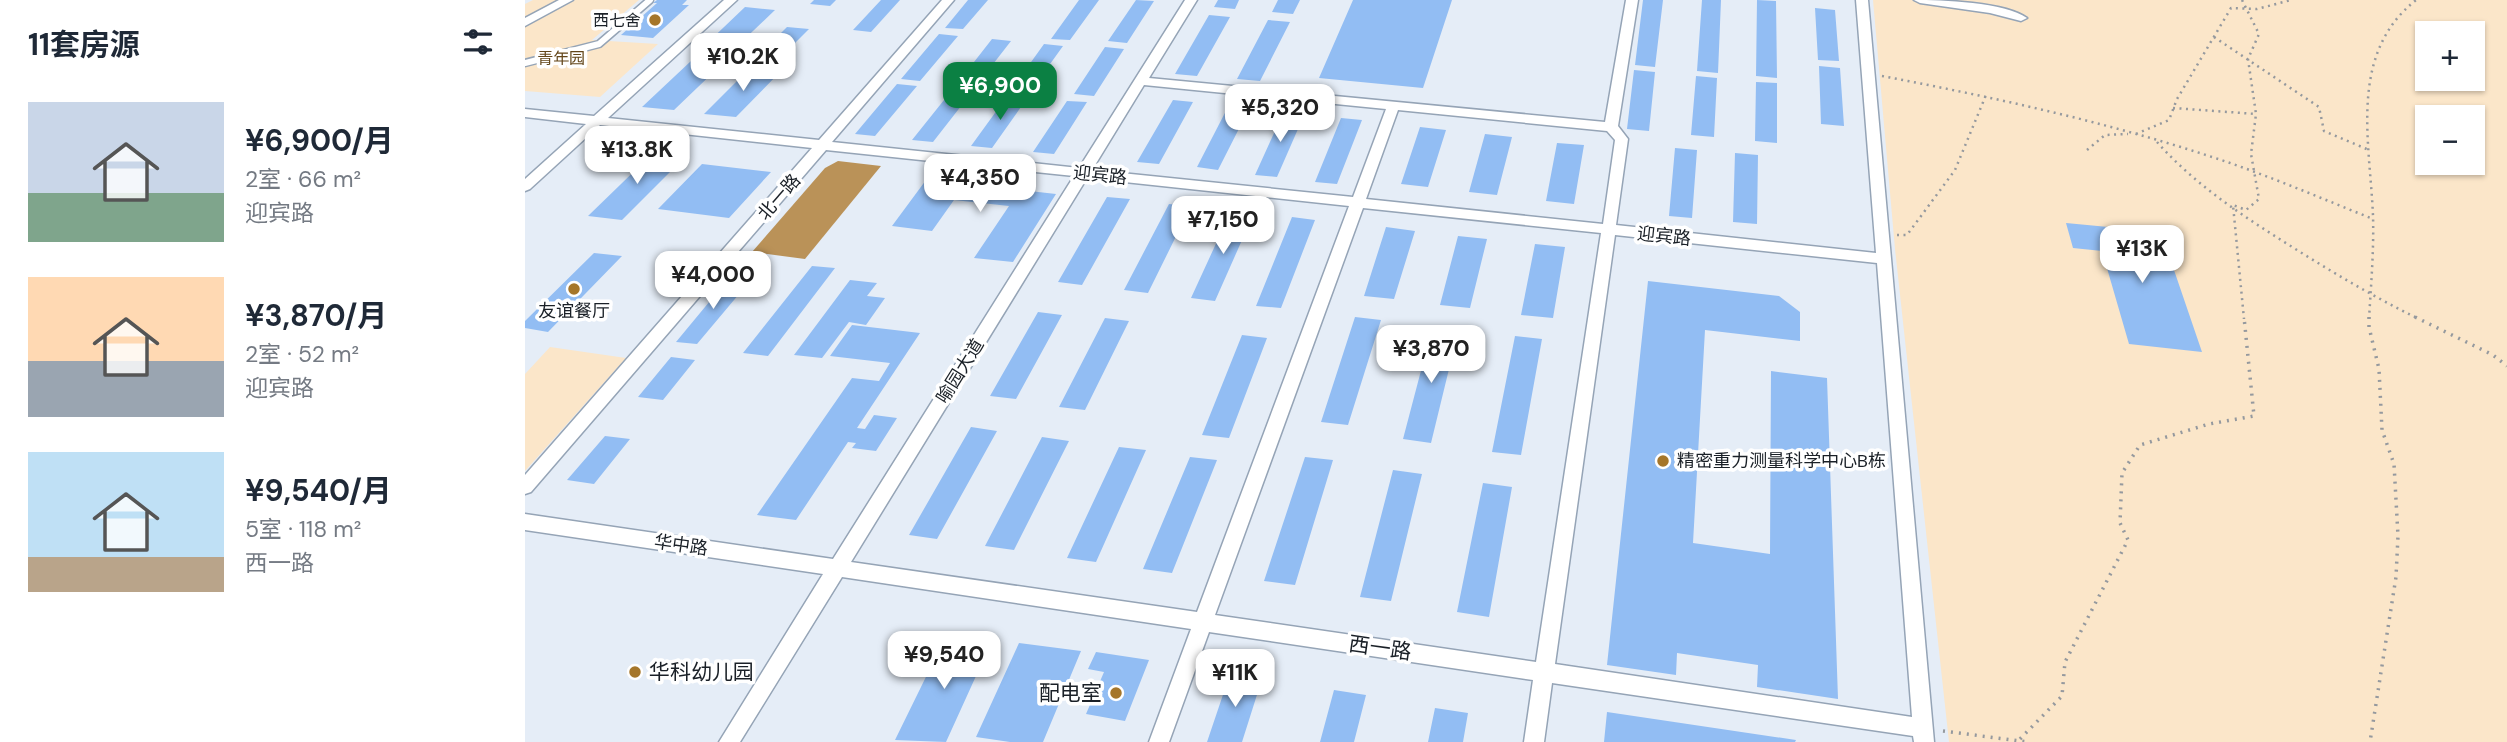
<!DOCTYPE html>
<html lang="zh">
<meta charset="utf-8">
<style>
:root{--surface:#fff;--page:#f6f6f7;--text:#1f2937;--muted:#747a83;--accent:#0b8043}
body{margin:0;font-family:"DM Sans","Noto Sans SC",sans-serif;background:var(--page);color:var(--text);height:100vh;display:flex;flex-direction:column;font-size:26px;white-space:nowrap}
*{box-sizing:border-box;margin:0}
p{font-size:23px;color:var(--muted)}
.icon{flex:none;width:38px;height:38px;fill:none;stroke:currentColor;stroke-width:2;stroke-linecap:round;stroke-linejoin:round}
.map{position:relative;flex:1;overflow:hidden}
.panel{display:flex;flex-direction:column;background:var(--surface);width:525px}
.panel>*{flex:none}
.buttons{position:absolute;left:1890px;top:21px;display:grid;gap:14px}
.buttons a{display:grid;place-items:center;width:70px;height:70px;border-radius:0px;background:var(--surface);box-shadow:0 2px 5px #0004;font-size:35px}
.price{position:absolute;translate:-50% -60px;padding:0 16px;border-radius:14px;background:#fff;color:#222;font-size:23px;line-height:46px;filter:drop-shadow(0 2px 4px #0008)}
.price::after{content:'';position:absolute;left:50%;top:42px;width:21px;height:16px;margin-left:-10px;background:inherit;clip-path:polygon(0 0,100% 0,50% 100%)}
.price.on{background:var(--accent);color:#fff}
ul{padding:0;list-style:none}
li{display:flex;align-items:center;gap:21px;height:175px;padding:0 28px}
li span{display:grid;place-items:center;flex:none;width:196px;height:140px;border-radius:0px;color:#555}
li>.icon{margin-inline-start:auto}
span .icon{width:84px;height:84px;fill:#fffc;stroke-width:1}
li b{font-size:30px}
h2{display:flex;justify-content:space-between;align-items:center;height:84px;padding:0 28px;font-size:30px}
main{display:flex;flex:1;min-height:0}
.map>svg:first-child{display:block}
.built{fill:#e5edf7;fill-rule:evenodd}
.green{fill:#fbe6c9;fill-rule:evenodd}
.water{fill:#ba9258}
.building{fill:#92bdf3}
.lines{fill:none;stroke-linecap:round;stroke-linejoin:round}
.lane-casing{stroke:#95a4b6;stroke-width:9}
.street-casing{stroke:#95a4b6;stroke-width:3}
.path-far1{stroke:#95999e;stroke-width:2.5;stroke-dasharray:2 4.5;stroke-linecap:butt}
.path{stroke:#95999e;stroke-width:3.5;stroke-dasharray:2 6;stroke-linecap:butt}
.lane{stroke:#fff;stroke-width:6}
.street{fill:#fff;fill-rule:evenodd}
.poi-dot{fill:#a5762a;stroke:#fff;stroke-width:2.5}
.labels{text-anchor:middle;stroke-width:7;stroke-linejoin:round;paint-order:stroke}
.far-poi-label{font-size:16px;fill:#1a2027;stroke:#fff;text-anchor:end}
.far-park-label{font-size:16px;fill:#63461a;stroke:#fff}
.street-label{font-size:18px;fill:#1a2027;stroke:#fff}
.poi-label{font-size:18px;fill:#1a2027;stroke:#fff}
.near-street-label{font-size:21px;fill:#1a2027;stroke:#fff}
.near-poi-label{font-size:21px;fill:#1a2027;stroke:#fff;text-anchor:start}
</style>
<main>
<section class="panel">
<h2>11套房源<svg class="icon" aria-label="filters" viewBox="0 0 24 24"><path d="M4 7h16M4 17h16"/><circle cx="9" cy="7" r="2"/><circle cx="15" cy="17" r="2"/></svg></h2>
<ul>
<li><span style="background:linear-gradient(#c9d6e8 65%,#7fa58c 0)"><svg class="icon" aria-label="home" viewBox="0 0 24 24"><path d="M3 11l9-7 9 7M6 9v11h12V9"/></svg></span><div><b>¥6,900/月</b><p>2室 · 66 m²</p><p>迎宾路</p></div></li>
<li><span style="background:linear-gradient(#ffd9b3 60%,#9aa5b1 0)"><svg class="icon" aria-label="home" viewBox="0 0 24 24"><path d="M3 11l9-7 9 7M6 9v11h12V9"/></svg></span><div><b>¥3,870/月</b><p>2室 · 52 m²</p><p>迎宾路</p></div></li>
<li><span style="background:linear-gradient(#bfe0f5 75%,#b9a48a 0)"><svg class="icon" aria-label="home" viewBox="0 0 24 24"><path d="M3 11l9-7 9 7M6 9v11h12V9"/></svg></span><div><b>¥9,540/月</b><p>5室 · 118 m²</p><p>西一路</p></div></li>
</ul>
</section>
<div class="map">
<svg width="1982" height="742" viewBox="0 0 1982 742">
<rect width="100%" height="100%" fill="#f4f7fb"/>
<!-- built -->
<path class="built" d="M0,0H1982V742H0ZM1902,33H1948V79H1902ZM1902,117H1948V163H1902Z"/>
<!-- green -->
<path class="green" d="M8,0H114L67,40L133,44L75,97L0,91V4Z
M1348,0H1982V742H1424L1370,249ZM1902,33H1948V79H1902ZM1902,117H1948V163H1902Z
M25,347L101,358L0,471V374Z"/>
<!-- water -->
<path class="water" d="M313,161L356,166L280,259L227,252L300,168Z"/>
<!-- building -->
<path class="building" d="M132,0H162L157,5H164L128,38L96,35L132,3H128Z
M289,0H311L305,6L285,4Z
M356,0H375L346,32L328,30Z
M443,0H463L438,29L420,28Z
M554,0H574L545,40L526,39Z
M611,0L629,1L602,43L583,41Z
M693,0H714L710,9L689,7Z
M753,0H775L768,14L747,12Z
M828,0H927L898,88L794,78Z
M1118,0H1138L1130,67L1110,65Z
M1177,0H1196L1193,73L1172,71Z
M1232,0L1251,1L1252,78L1231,76Z
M220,7L250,10L207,51L177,48Z
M1290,8L1310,10L1314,61L1293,60Z
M684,15L705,17L672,76L650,74Z
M743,20L765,22L735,81L712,79Z
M262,27L284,29L257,56L235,54Z
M414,34L433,36L395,81L376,79Z
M467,39L486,41L451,86L431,85Z
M519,44L538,46L505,92L486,90Z
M580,47L599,49L569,96L549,94Z
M166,61L196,65L149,110L117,107Z
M1294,66L1315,68L1319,126L1296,124Z
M225,68L256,71L211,117L179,114Z
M1109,70L1130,72L1124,131L1102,129Z
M1171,76L1192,78L1189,137L1166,135Z
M1231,82L1252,83V143L1230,141Z
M372,84L392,86L350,136L330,134Z
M427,90L447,92L408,142L387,140Z
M483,95L503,97L467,148L446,146Z
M648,100L668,102L634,164L612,162Z
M542,101L562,102L529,154L508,152Z
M704,105L725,107L693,170L672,167Z
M759,111L780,113L752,177L730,175Z
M816,118L837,120L812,184L790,182Z
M895,127L921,130L903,187L876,184Z
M960,134L987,137L972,195L944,192Z
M1032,143L1059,145L1049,204L1021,201Z
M1150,148L1172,150L1167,218L1144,216Z
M129,152L161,156L97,220L63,216Z
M1210,153L1233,155L1232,224L1208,222Z
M177,164L246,172L204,218L133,209Z
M401,180L440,184L531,194L488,262L449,258L484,206L429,200L407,231L367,226Z
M582,197L605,199L557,285L533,282Z
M644,204L666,206L623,293L599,290Z
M706,211L729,213L690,301L666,298Z
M767,217L790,220L756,308L731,306Z
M1541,223L1636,232L1677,352L1604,344L1577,251L1548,248Z
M861,227L890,231L869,299L839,296Z
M933,236L962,239L945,308L915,305Z
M1010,244L1040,247L1028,318L996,315Z
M69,253L97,256L23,332L0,328V321Z
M287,266L310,268L243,356L218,353Z
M204,278L225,281L172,344L151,342Z
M325,280L352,283L342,296L360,298L341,325L324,322L297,358L269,355Z
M1123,281L1254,296L1275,312V341L1180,330L1168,543L1245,554L1246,371L1302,378L1313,699L1232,687L1233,665L1152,653L1151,675L1082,665Z
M513,312L537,315L491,399L465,396Z
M830,317L856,320L823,425L796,422Z
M580,318L604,321L560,410L534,407Z
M327,325L395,333L332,428L340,429L349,415L372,418L351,451L327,448L331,443L323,442L271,520L232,515L327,378L354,381L365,363L305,356Z
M908,325L934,328L906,443L878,439Z
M717,335L742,338L704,438L677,435Z
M990,336L1017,339L996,455L967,452Z
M146,357L170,360L138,400L113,397Z
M446,427L472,431L412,539L384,535Z
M80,436L105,439L69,484L42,480Z
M517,437L544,441L489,550L460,546Z
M594,447L621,450L571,562L542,558Z
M665,457L692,460L647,573L618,569Z
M780,457L808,460L770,585L739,581Z
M868,470L897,474L866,601L835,597Z
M958,483L987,487L964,617L932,612Z
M420,638L466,643L421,742L370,740Z
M494,643L556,651L518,742H485L451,737Z
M571,652L624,660L600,721L561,714L579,672L563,669Z
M705,674L737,679L717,742H682Z
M809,690L841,695L829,742H795Z
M910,708L943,713L938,742H903Z
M1082,712L1271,740L1270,742H1079Z"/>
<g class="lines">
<defs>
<path id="lane" d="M0,63L74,44L125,0"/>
<path id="street" d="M34,0H48L0,26V18Z
M199,0H212L83,118L294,140L417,0H429L307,142L554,168L660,0H672L624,78L1080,122L1101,0H1113L1093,126L1103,139L1091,225L1351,253L1331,0H1343L1409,742H1389L1388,736L1027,683L1019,742H999L1008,680L684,632L644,742H624L666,629L317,577L215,742H194L298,574L0,530V514L308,559L549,176L301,150L6,492L0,494V475L287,148L75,125L5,189L0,191V179L61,124L0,117V109L69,116ZM619,85L861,109L828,197L567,170ZM873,110L1082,131L1090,140L1078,224L841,199ZM562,178L824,206L672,612L326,562ZM838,208L1076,233L1011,662L690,615ZM1090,235L1352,263L1387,717L1030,664Z
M1389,0C1417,0 1480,2 1502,18L1496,21L1465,13L1395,3Z"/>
</defs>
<!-- lane casing -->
<use href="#lane" class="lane-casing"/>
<!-- street casing -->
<use href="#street" class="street-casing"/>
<!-- path-far1 -->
<path class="path-far1" d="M1717,0L1734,34L1723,59L1731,114L1726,154L1734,199L1721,210L1708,205L1719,319
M1689,37L1794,107L1799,131L1844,150
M1357,76C1467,97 1577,121 1684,156C1740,174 1793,197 1848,219
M1648,108L1731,114
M1611,134L1644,120L1652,99L1706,8L1732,9L1766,0
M1632,142C1672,187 1721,218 1772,250C1812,275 1851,298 1894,319
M1562,150L1580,135L1603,134
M1372,235H1382L1430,170L1461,95
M1844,319C1846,285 1849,250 1848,216C1845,141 1823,54 1891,0"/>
<!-- path -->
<path class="path" d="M1844,317V327L1854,369L1857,430L1869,464L1873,536L1871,577L1845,742
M1890,317L1968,355L1982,366
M1418,731L1503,742
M1495,739L1537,696L1540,662L1603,540L1595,523L1597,473L1615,445L1684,424L1729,416L1719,317"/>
<!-- lane -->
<use href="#lane" class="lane"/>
<!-- street -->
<use href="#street" class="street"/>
</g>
<!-- markers -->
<g class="poi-dot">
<circle cx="130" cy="20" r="7"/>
<circle cx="49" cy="289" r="7"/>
<circle cx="1138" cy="461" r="7"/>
<circle cx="110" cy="672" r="7"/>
<circle cx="591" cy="693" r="7"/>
</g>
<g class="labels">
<!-- far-poi labels -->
<g class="far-poi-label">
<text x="116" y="26">西七舍</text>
</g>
<!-- far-park labels -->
<g class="far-park-label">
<text x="36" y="64">青年园</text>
</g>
<!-- street labels -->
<g class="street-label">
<text transform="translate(575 175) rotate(6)" y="6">迎宾路</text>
<text transform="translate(254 197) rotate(-49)" y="6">北一路</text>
<text transform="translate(1139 236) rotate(6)" y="6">迎宾路</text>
<text transform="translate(435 371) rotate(-58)" y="6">喻园大道</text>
<text transform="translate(156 545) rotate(8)" y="6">华中路</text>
</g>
<!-- poi labels -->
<g class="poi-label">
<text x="49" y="317">友谊餐厅</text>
<text x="1152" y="467" text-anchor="start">精密重力测量科学中心B栋</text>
</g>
<!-- near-street labels -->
<g class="near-street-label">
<text transform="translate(855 648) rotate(8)" y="7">西一路</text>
</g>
<!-- near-poi labels -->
<g class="near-poi-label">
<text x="124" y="679">华科幼儿园</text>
<text x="577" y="700" text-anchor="end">配电室</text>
</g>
</g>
</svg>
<div class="buttons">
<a>+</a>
<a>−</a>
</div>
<b class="price" style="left:218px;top:93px">¥10.2K</b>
<b class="price on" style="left:475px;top:122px">¥6,900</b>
<b class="price" style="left:755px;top:144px">¥5,320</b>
<b class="price" style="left:112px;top:186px">¥13.8K</b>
<b class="price" style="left:455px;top:214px">¥4,350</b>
<b class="price" style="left:698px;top:256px">¥7,150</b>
<b class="price" style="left:1617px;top:285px">¥13K</b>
<b class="price" style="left:188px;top:311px">¥4,000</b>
<b class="price" style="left:906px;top:385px">¥3,870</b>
<b class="price" style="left:419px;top:691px">¥9,540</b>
<b class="price" style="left:710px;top:709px">¥11K</b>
</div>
</main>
